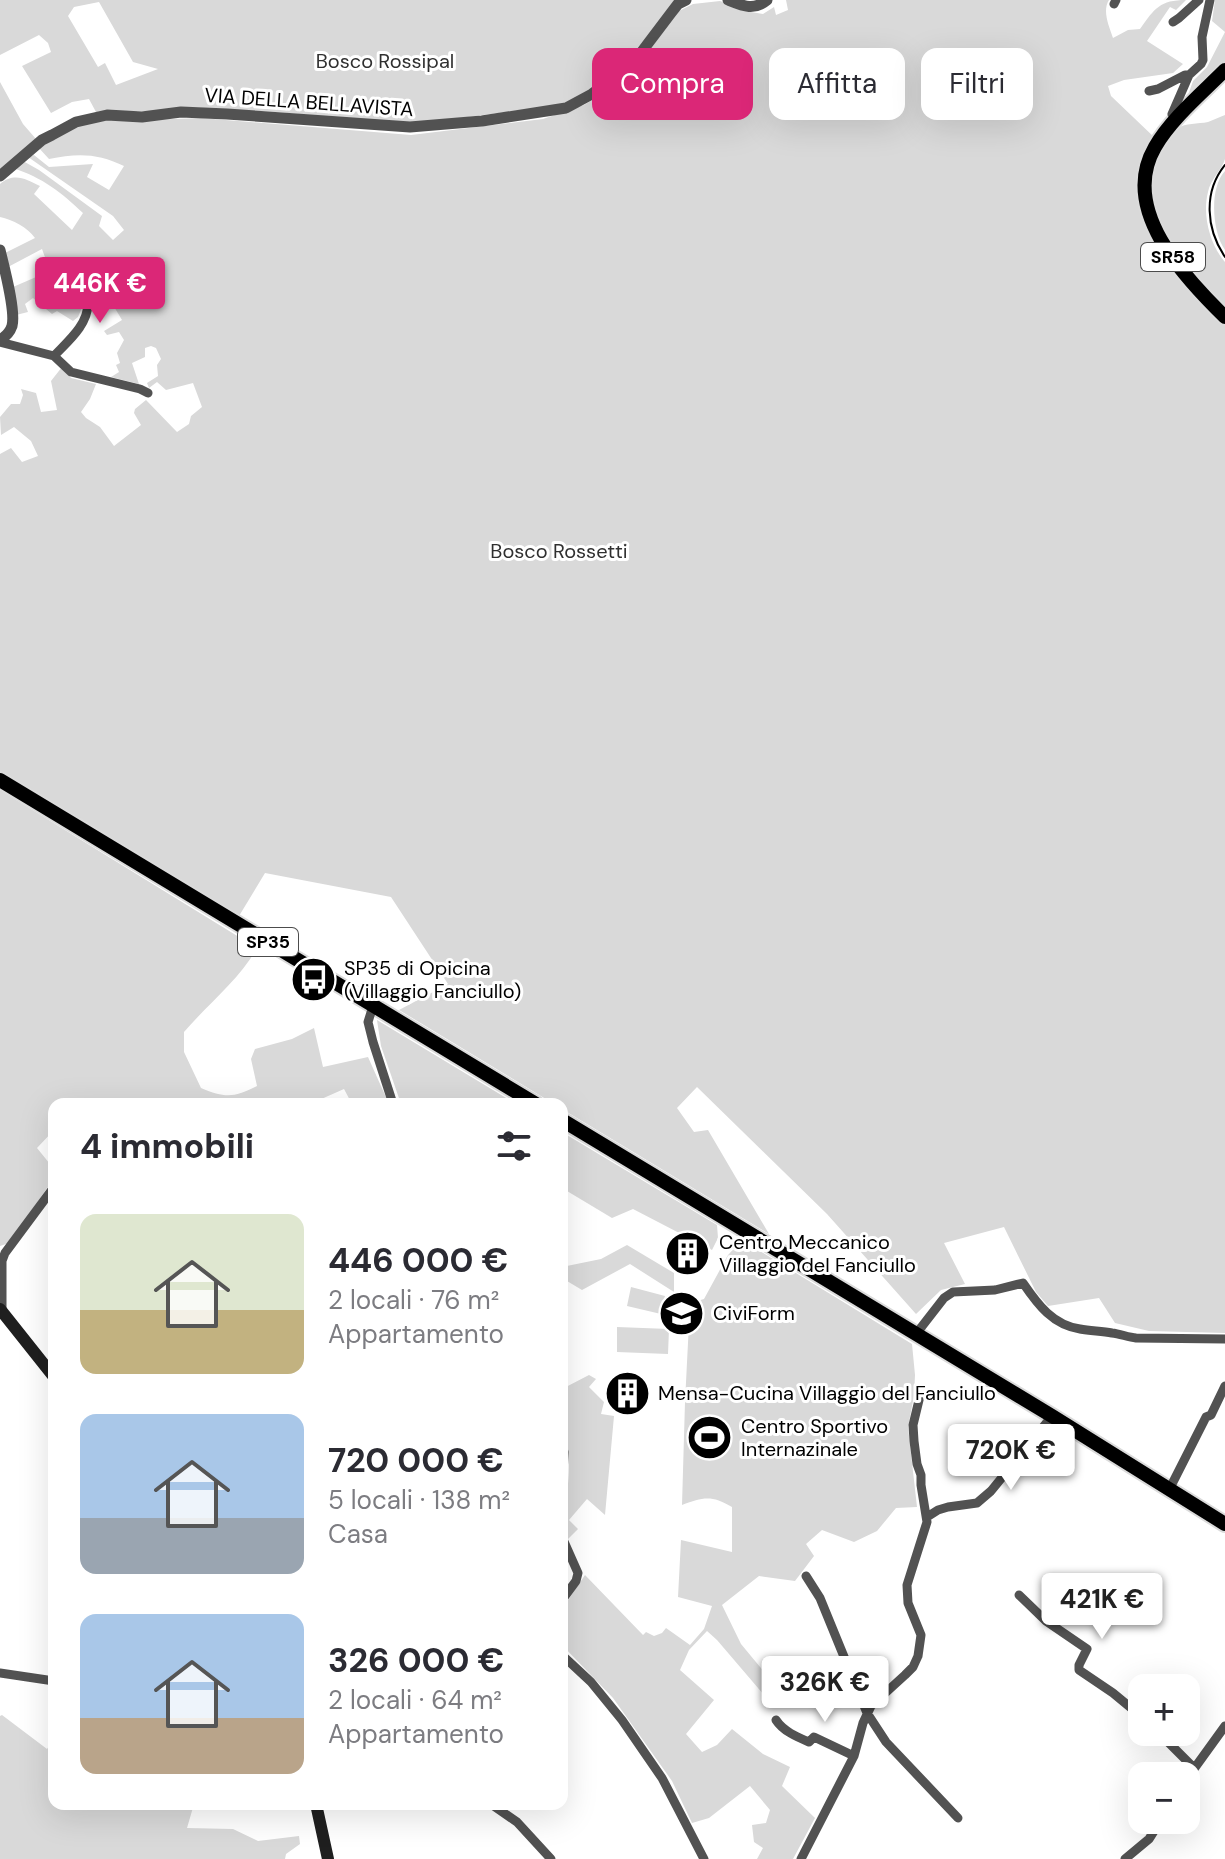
<!DOCTYPE html>
<html lang="it">
<meta charset="utf-8">
<style>
:root{--surface:#fff;--page:#f2f2f3;--text:#2b2b33;--muted:#7c7c81;--accent:#db2777}
body{margin:0;font-family:"DM Sans",sans-serif;background:var(--page);color:var(--text);height:100vh;display:flex;flex-direction:column;font-size:30px;white-space:nowrap}
*{box-sizing:border-box;margin:0}
p{font-size:26px;color:var(--muted)}
.icon{flex:none;width:44px;height:44px;fill:none;stroke:currentColor;stroke-width:2;stroke-linecap:round;stroke-linejoin:round}
.map{position:relative;flex:1;overflow:hidden}
.details{position:absolute;left:48px;top:1098px;width:520px;height:712px;display:flex;flex-direction:column;background:var(--surface);border-radius:16px;box-shadow:0 8px 32px #0002}
.details>*{flex:none}
.top-card{position:absolute;left:592px;top:48px;width:512px;height:72px;display:flex;gap:16px}
.tools{position:absolute;left:1128px;top:1674px;display:grid;gap:16px}
.tools a{display:grid;place-items:center;width:72px;height:72px;border-radius:16px;background:var(--surface);box-shadow:0 8px 32px #0002;font-size:40px}
.price{position:absolute;translate:-50% -68px;padding:0 18px;border-radius:8px;background:#fff;color:#222;font-size:26px;line-height:52px;filter:drop-shadow(0 2px 4px #0008)}
.price::after{content:'';position:absolute;left:50%;top:48px;width:24px;height:18px;margin-left:-12px;background:inherit;clip-path:polygon(0 0,100% 0,50% 100%)}
.price.on{background:var(--accent);color:#fff}
ul{padding:0;list-style:none}
li{display:flex;align-items:center;gap:24px;height:200px;padding:0 32px}
li span{display:grid;place-items:center;flex:none;width:224px;height:160px;border-radius:16px;color:#555}
li>.icon{margin-inline-start:auto}
span .icon{width:96px;height:96px;fill:#fffc;stroke-width:1}
li b{font-size:34px}
h2{display:flex;justify-content:space-between;align-items:center;height:96px;padding:0 32px;font-size:34px}
.chip{padding:0 28px;border-radius:16px;background:var(--surface);box-shadow:0 8px 32px #0002;font-size:28px;line-height:72px}
.chip.on{background:var(--accent);color:#fff}
.map>svg:first-child{display:block}
.green{fill:#d9d9d9;fill-rule:evenodd}
.lines{fill:none;stroke-linecap:round;stroke-linejoin:round}
.primary-casing{stroke:#dbdbdb;stroke-width:18}
.minor{stroke:#525252;stroke-width:9}
.tertiary{stroke:#525252;stroke-width:11}
.secondary{stroke:#1f1f1f;stroke-width:12}
.primary{stroke:#000;stroke-width:14}
.tram{stroke:#000;stroke-width:2}
.labels{text-anchor:middle;stroke-width:6;stroke-linejoin:round;paint-order:stroke}
.shield{fill:#fff;stroke:#4c4c4c;stroke-width:2}
.shield-label{font-size:18px;font-weight:bold;fill:#000}
.park-label{font-size:20px;fill:#303030;stroke:#fff}
.street-label{font-size:20px;fill:#000;stroke:#fff}
.poi-label{font-size:20px;fill:#000;stroke:#fff;text-anchor:start}
</style>
<div class="map">
<svg width="1225" height="1859" viewBox="0 0 1225 1859">
<rect width="100%" height="100%" fill="#fff"/>
<!-- green -->
<path class="green" d="M0,0H677L631,56L608,77L583,94L560,105L414,124L276,112L187,107L155,111L96,112L89,99L72,102L51,113L22,66L51,52L48,43L39,35L0,55ZM99,2L133,62L158,69L116,85L105,63L98,67L68,16L74,7Z
M786,0H1109C1102,11 1109,26 1113,38L1128,30L1140,29C1155,8 1160,0 1186,0L1176,10L1170,7L1147,41L1183,64L1173,73L1124,80L1108,86L1111,96L1155,138C1151,152 1139,185 1139,198C1139,231 1201,302 1225,325V1333L1149,1331L1115,1323L1099,1298L1048,1306L1036,1292L1004,1227L944,1243L965,1284L941,1290L916,1314L827,1214L697,1087L677,1108L694,1132L708,1130L769,1234L562,1109V1104H554L399,1010L448,984L391,897L265,873L239,916L0,771V454L11,448L22,462L38,456L31,441L14,427L1,435L0,417L11,404H20L23,395L21,389L36,393L41,412L57,410L51,381L62,367L71,378L96,384L90,399L81,412L86,418L100,427L114,446L141,425L134,413L135,409L146,400L177,432L189,424L191,416L202,407L193,383L166,390L157,382L149,388L147,383L158,376L157,365L161,359L156,348L151,346L145,348V357L132,363L139,384L111,377L119,372L116,365L120,363L117,353L124,340L119,332L107,335L104,331L122,320L113,305C99,302 84,301 83,284L67,269L52,281L67,298L74,297L83,305L78,317L73,321L57,311L52,314L33,298L25,304L28,312L16,315L13,287L50,271L42,249L8,267L5,253L35,238C27,227 13,220 0,217V184C14,172 26,179 40,186L34,194L72,230L83,213C61,192 43,178 13,168L23,161L39,170L102,216L99,226L113,240L124,230L113,216L28,157L34,155L49,167L93,164L87,177L109,190L124,166C98,153 77,153 49,159L38,147L76,126L102,117L145,120L201,118L411,135L543,119L584,105L606,92L629,74L647,54L677,12L693,4L720,1L751,12L763,14L774,7L776,15L788,10Z
M1215,0H1225V62L1185,104L1193,81L1207,67L1225,32L1212,21Z
M0,82L23,124L36,139L0,171Z
M1225,115C1225,127 1225,147 1225,159C1223,168 1210,180 1208,192C1202,215 1210,245 1225,262V307C1188,271 1131,216 1157,159C1162,148 1168,136 1178,128C1185,123 1198,124 1208,122C1214,120 1219,117 1225,115Z
M1225,171V250C1212,232 1209,188 1225,171Z
M0,790L257,948C239,980 208,1004 184,1032V1052L201,1088C225,1098 234,1098 257,1086L251,1059L255,1049L292,1039L314,1028L323,1067L368,1057L389,1104H352L344,1089L310,1104H117L110,1099L81,1102L79,1104H54V1130L37,1148L54,1169V1178L9,1243L0,1246Z
M377,1020L516,1104H401L381,1046Z
M562,1132L717,1225L718,1238L712,1250L633,1209L612,1218L562,1188Z
M742,1240L912,1344L915,1375L914,1396L908,1427L917,1507L896,1508L877,1531L854,1542L822,1530L806,1544L814,1556L795,1581L759,1576L722,1605L741,1644L780,1691L770,1702L717,1640L707,1631L689,1650L680,1670L714,1700L686,1734L702,1752L717,1745L732,1729L763,1754L790,1767L782,1786L815,1818L793,1859H757L763,1848L754,1842L752,1825L766,1823L770,1810L750,1786L709,1818L692,1823L672,1781L613,1698L562,1645V1609L585,1575L643,1635L646,1632L654,1636L662,1633L666,1628L690,1645L704,1629L712,1606L678,1597L681,1540L732,1552V1507C712,1495 703,1497 682,1505L685,1402L690,1303L704,1299L728,1255Z
M627,1245L674,1273V1292L630,1264L582,1290L567,1281L565,1324L562,1326V1267L601,1259Z
M631,1287L665,1296L661,1314L627,1306Z
M617,1327L669,1329L668,1354L617,1352Z
M562,1343L565,1344L564,1388L589,1375L596,1379L589,1387L604,1402L601,1414L614,1416L605,1515L587,1499L569,1520L578,1529L568,1539C560,1506 578,1462 562,1432Z
M2,1715L47,1749L54,1739V1804H194L187,1828L233,1829L258,1841L299,1836L300,1844L286,1854L285,1859H0V1716Z"/>
<g class="lines">
<defs>
<path id="primary" d="M1225,70C1202,93 1171,119 1155,147C1119,209 1184,277 1225,317
M0,780L536,1104
M562,1120L1052,1416L1225,1524"/>
</defs>
<!-- primary casing -->
<use href="#primary" class="primary-casing"/>
<!-- minor -->
<path class="minor" d="M1114,4L1116,0
M1173,22L1179,18L1199,0
M1149,91L1158,89L1185,75H1189
M1178,119L1172,114L1189,75L1201,64L1203,60L1202,37L1210,0
M0,342L54,356L71,372L140,389L148,393
M54,356C68,341 88,325 88,303L74,291
M373,1006L368,1022L373,1042L393,1104
M2,1311V1261L5,1253L54,1187
M916,1334L944,1298L953,1292L995,1290L1023,1283C1038,1305 1053,1325 1080,1329C1091,1331 1102,1331 1112,1333C1120,1334 1128,1337 1136,1338L1225,1339
M562,1444L564,1452L562,1502
M1170,1488L1206,1417L1211,1415L1225,1386
M927,1517L938,1510L948,1507L977,1503L991,1491L1052,1416
M562,1537L578,1573L576,1581L562,1600
M806,1576L820,1598L867,1713L886,1742L958,1818
M1019,1595L1046,1621L1087,1649L1079,1665V1670L1113,1693L1142,1717
M562,1655L591,1682L622,1720L662,1778L704,1859
M0,1673L54,1681
M776,1720C783,1731 797,1737 809,1742L814,1737L854,1756
M1158,1732L1193,1767
M1186,1780L1225,1726
M491,1804L517,1822L551,1859
M801,1859L854,1756L863,1723L871,1706L905,1675L913,1667L918,1656L921,1635L908,1603L907,1585L927,1522L921,1485V1475L917,1464L914,1441L913,1425L920,1396
M1125,1859L1149,1839L1161,1820"/>
<!-- tertiary -->
<path class="tertiary" d="M728,0C743,6 754,11 767,0
M0,176L42,140L52,135L76,122L107,115L142,117L181,112L227,114L410,127L482,121L566,108L592,94L628,67L640,54L671,13L678,4L686,0
M0,250C4,267 16,311 12,326C10,332 5,337 0,340"/>
<!-- secondary -->
<path class="secondary" d="M0,1309L54,1377
M316,1804L328,1859"/>
<!-- primary -->
<use href="#primary" class="primary"/>
<!-- tram -->
<path class="tram" d="M1225,165C1203,192 1206,229 1225,257"/>
</g>
<!-- icons -->
<defs>
<symbol id="bus-disc" viewBox="-11 -11 22 22"><circle r="9.5" fill="#000" stroke="#fff"/><path d="M-5-6H5V4H4V6H2V4H-2V6H-4V4H-5ZM-3.5-4V0h7V-4ZM-3.5 1.2v1.5H-2V1.2ZM2 1.2v1.5H3.5V1.2Z" fill="#fff"/></symbol>
<symbol id="building-disc" viewBox="-11 -11 22 22"><circle r="9.5" fill="#000" stroke="#fff"/><path d="M-4-6H4V6H1V3H-1V6H-4ZM-2.5-4.3h1.7v1.8h-1.7ZM.8-4.3h1.7v1.8H.8ZM-2.5-1h1.7V.8h-1.7ZM.8-1h1.7V.8H.8Z" fill="#fff"/></symbol>
<symbol id="school-disc" viewBox="-11 -11 22 22"><circle r="9.5" fill="#000" stroke="#fff"/><path d="M0-5L7-2L0 1L-7-2ZM-4 1L0 2.5L4 1V4Q0 6-4 4Z" fill="#fff"/></symbol>
<symbol id="stadium-disc" viewBox="-11 -11 22 22"><circle r="9.5" fill="#000" stroke="#fff"/><path d="M0-5a6.5 5 0 1 0 0 10a6.5 5 0 1 0 0-10ZM-3.5-1.8h7v3.6h-7Z" fill="#fff"/></symbol>
</defs>
<g fill-rule="evenodd">
<use href="#bus-disc" x="288" y="954" width="51" height="51"/>
<use href="#building-disc" x="662" y="1228" width="51" height="51"/>
<use href="#school-disc" x="656" y="1288" width="51" height="51"/>
<use href="#building-disc" x="602" y="1368" width="51" height="51"/>
<use href="#stadium-disc" x="684" y="1412" width="51" height="51"/>
</g>
<g class="labels">
<!-- shield labels -->
<g class="shield">
<rect x="1141" y="243" width="64" height="28" rx="6"/>
<rect x="238" y="928" width="60" height="28" rx="6"/>
</g>
<g class="shield-label">
<text x="1173" y="263">SR58</text>
<text x="268" y="948">SP35</text>
</g>
<!-- park labels -->
<g class="park-label">
<text x="385" y="68">Bosco Rossipal</text>
<text x="559" y="558">Bosco Rossetti</text>
</g>
<!-- street labels -->
<g class="street-label">
<text transform="translate(309 102) rotate(4)" y="7">VIA DELLA BELLAVISTA</text>
</g>
<!-- poi labels -->
<g class="poi-label">
<text x="344" y="975">SP35 di Opicina<tspan x="344" dy="23">(Villaggio Fanciullo)</tspan></text>
<text x="719" y="1249">Centro Meccanico<tspan x="719" dy="23">Villaggio del Fanciullo</tspan></text>
<text x="713" y="1320">CiviForm</text>
<text x="658" y="1400">Mensa-Cucina Villaggio del Fanciullo</text>
<text x="741" y="1433">Centro Sportivo<tspan x="741" dy="23">Internazinale</tspan></text>
</g>
</g>
</svg>
<div class="tools">
<a>+</a>
<a>−</a>
</div>
<b class="price on" style="left:100px;top:325px">446K €</b>
<b class="price" style="left:1011px;top:1492px">720K €</b>
<b class="price" style="left:1102px;top:1641px">421K €</b>
<b class="price" style="left:825px;top:1724px">326K €</b>
<div class="top-card">
<a class="chip on">Compra</a>
<a class="chip">Affitta</a>
<a class="chip">Filtri</a>
</div>
<section class="details">
<h2>4 immobili<svg class="icon" aria-label="filters" viewBox="0 0 24 24"><path d="M4 7h16M4 17h16"/><circle cx="9" cy="7" r="2"/><circle cx="15" cy="17" r="2"/></svg></h2>
<ul>
<li><span style="background:linear-gradient(#dfe7d0 60%,#c2b280 0)"><svg class="icon" aria-label="home" viewBox="0 0 24 24"><path d="M3 11l9-7 9 7M6 9v11h12V9"/></svg></span><div><b>446 000 €</b><p>2 locali · 76 m²</p><p>Appartamento</p></div></li>
<li><span style="background:linear-gradient(#a9c7e8 65%,#9aa5b1 0)"><svg class="icon" aria-label="home" viewBox="0 0 24 24"><path d="M3 11l9-7 9 7M6 9v11h12V9"/></svg></span><div><b>720 000 €</b><p>5 locali · 138 m²</p><p>Casa</p></div></li>
<li><span style="background:linear-gradient(#a9c7e8 65%,#b9a48a 0)"><svg class="icon" aria-label="home" viewBox="0 0 24 24"><path d="M3 11l9-7 9 7M6 9v11h12V9"/></svg></span><div><b>326 000 €</b><p>2 locali · 64 m²</p><p>Appartamento</p></div></li>
</ul>
</section>
</div>
